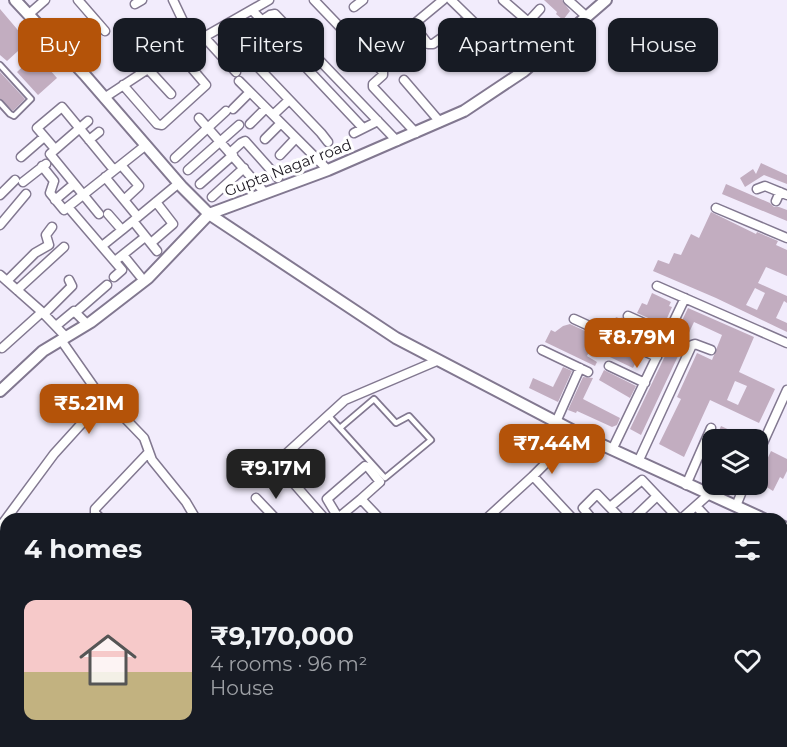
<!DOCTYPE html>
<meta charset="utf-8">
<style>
:root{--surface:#171b24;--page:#20242c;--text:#f1f3f6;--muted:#9ea1a6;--line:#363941;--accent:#b45309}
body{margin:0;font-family:Montserrat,sans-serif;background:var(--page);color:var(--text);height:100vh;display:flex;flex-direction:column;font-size:22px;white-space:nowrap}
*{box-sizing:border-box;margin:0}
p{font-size:20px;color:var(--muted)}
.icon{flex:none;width:33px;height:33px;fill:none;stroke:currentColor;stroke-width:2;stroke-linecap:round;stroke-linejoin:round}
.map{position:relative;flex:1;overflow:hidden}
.details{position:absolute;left:0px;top:513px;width:788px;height:234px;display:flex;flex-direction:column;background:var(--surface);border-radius:18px 18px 0 0;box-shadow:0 2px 4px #0004}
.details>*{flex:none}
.banner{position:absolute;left:18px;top:18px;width:752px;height:54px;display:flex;gap:12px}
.controls{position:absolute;left:702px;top:429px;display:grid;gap:12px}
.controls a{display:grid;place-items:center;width:66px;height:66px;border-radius:12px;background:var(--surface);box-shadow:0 2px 4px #0004;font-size:30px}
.price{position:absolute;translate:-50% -51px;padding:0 14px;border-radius:12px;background:var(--accent);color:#fff;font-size:20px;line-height:39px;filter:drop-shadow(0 2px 3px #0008)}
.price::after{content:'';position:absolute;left:50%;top:36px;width:18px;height:14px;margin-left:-9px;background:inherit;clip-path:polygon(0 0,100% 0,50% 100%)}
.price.on{background:#222;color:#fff}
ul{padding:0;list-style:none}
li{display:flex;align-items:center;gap:18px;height:150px;padding:0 24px}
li+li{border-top:2px solid var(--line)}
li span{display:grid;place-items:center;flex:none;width:168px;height:120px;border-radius:12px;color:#555}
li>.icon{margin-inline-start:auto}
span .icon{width:72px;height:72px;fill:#fffc;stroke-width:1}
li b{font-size:26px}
h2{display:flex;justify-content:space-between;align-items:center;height:72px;padding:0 24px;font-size:26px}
.chip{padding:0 21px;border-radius:12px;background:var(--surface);box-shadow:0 2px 4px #0004;font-size:21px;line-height:54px}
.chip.on{background:var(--accent);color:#fff}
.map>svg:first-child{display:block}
.building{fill:#c2adc0;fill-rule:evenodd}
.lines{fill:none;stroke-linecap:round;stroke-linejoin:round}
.service-casing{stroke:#827890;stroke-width:8}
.minor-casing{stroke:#827890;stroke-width:11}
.tertiary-casing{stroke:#827890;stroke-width:14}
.primary-casing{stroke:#a0833c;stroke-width:16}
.service{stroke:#fff;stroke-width:4.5}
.minor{stroke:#fff;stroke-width:8}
.tertiary{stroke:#fff;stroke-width:10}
.primary{stroke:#f1d794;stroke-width:14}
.labels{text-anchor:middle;stroke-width:6;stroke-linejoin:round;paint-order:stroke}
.street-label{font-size:15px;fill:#1a161f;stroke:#fff}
</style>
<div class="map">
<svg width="787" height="747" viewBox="0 0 787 747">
<rect width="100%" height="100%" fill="#f2ecfc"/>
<!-- building -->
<path class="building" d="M544,0H562L570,11L563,20L556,14L557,12Z
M0,9L28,42L7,61L0,55Z
M36,54L57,78L38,95L17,72Z
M0,72L25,99L13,111L0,99Z
M761,163L787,175V184L764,175L745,187L740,178L753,169L756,174Z
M726,184L770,203L774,207H779L787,210V221L722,194Z
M711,212L756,234L757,232L778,241L776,245L787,250V276L766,267L758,283L787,296V303L784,301L776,318L787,323V332L716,298L653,271L658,260L669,264L674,253L681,255L691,234L699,238ZM755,288L765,293L757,310L746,305Z
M652,293L671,302L669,306L672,307L664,325L637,313L642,303L647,305Z
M688,308L754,337L739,372L775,389L759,423L710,400L684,457L659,444L681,399L677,397L697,353L712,360L722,335L694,322L641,435L630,429ZM735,381L747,386L738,405L727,400Z
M616,317L621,319L622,317L625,322L659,337L655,345L613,324Z
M570,324L639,356L633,368L591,348L587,356L597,362L595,366L545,342L551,330L555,332L563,326Z
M563,367L572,371L558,402L529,388L533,378L553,387Z
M604,370L636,386L630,398L599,380Z
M583,377L593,378L583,399L620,418L617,425L612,427L577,411L576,413L568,410Z
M721,426L751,440H715Z
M771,451L787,459V471L783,479L780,477L773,491L765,486L762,493L753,489L755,484H758V479Z"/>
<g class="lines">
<defs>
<path id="service" d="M0,65L31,99L14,116L10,114L0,103
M328,415L385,478L431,440L409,416L396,423L374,399L340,428
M73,747L79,741"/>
<path id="minor" d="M78,0L105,31
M173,0L194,44
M314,0L383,72V75L373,84V87L416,133
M443,0L414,24L415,27L428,44H433L469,18
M451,0L524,71
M503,0L555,45
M568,0L587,17
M135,4L142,0
M354,7L363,0
M252,10L363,128
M29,14L45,0
M528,22L540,9
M252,27L270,15L275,14L397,141
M205,38L236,72
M228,63L248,46
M256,65L321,133L328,142
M148,69L171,94
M404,80L440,122
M239,81L328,170
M123,85L157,124L162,125L206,85L178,52
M104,98L148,69L269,0
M233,109L250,92
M273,115L289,100
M199,118L265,193
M88,121L50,154L99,214
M250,124L266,108
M354,133L378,121
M265,139L281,123
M89,140L99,132
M55,149L37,128L62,107L114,170
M230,153L241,143L245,141L278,178
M280,155L296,138
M21,157L44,137
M175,158L226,111
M121,165L139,186L124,200
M42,166L54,181L50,193L64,210L146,145
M188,170L239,125
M105,177L138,217
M23,182L46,164
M200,184L233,155
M757,189L765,186L787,195
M0,195L15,180
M212,197L244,168
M55,200L74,184
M776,201L780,192
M68,207L122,270L114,277
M716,208L787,238
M108,214L122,230L133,221
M0,225L26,194
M151,243L173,224L156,202
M102,246L122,230
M157,251L133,221L179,183
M123,255L140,276
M115,261L145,237
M0,275L42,312L66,337
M7,281L35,253L49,245L46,235L52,227
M657,286L787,343
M17,290L64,247
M76,312L107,285
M44,314L72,286L69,280
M628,316L668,334
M574,319L657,357
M56,326L74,311L87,324
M2,348L42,312
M542,350L588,372
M609,366L645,383
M103,400L117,410L144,438L152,460L186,502L196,519
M556,422L580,368
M612,450L685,298
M758,454L787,390
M638,462L692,345L695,344L711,350
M686,485L711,428
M256,498L276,519
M696,506L708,519
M736,506L745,484
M610,507L642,480L679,519
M338,518L361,499
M101,519L95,513V509L149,452
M325,519L276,463L345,400L439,360
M339,519L327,499L365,466L368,467L380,482L361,499L380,519
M486,519L533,476
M573,519L533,476L576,433
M592,519L583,508L597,494L621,519
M633,519L657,496
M681,519L708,495
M0,527L54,454L103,400L61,340
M782,596L787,591
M782,635L787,642
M782,662L787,656
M782,726L787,720
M782,731L787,737
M309,741L310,747
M513,741L518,747
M606,741L611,747
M623,747L629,741"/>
<path id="tertiary" d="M15,0L84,74L182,187L209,214L396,338L585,437L764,519
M0,391L43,351L91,322L148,278L209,214L328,170L464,111L524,71L606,0
M782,526L787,529"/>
<path id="primary" d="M0,665L6,669
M144,741L155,747
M166,741L177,747"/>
</defs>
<!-- service casing -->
<use href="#service" class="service-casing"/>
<!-- minor casing -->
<use href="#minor" class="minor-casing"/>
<!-- tertiary casing -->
<use href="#tertiary" class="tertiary-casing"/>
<!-- primary casing -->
<use href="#primary" class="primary-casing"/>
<!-- service -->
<use href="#service" class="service"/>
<!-- minor -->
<use href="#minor" class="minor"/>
<!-- tertiary -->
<use href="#tertiary" class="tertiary"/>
<!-- primary -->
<use href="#primary" class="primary"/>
</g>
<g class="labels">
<!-- street labels -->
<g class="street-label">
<text transform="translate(288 168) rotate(-21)" y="5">Gupta Nagar road</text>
</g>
</g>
</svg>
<div class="controls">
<a><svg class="icon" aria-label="layers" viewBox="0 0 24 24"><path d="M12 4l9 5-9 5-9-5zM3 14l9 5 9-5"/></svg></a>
</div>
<b class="price" style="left:637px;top:369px">₹8.79M</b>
<b class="price" style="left:89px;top:435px">₹5.21M</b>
<b class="price" style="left:552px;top:475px">₹7.44M</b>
<b class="price on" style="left:276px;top:500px">₹9.17M</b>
<div class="banner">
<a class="chip on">Buy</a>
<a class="chip">Rent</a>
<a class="chip">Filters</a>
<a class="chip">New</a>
<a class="chip">Apartment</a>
<a class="chip">House</a>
</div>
<section class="details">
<h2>4 homes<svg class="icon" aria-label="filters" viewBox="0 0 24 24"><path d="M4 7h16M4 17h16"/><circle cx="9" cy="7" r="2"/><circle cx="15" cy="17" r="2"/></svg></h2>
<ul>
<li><span style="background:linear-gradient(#f6c9c9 60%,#c2b280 0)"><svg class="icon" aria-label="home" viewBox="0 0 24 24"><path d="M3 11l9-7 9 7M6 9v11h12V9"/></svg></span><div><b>₹9,170,000</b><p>4 rooms · 96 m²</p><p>House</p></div><svg class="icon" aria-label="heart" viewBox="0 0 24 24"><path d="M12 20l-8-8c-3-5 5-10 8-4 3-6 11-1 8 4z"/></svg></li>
</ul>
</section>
</div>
